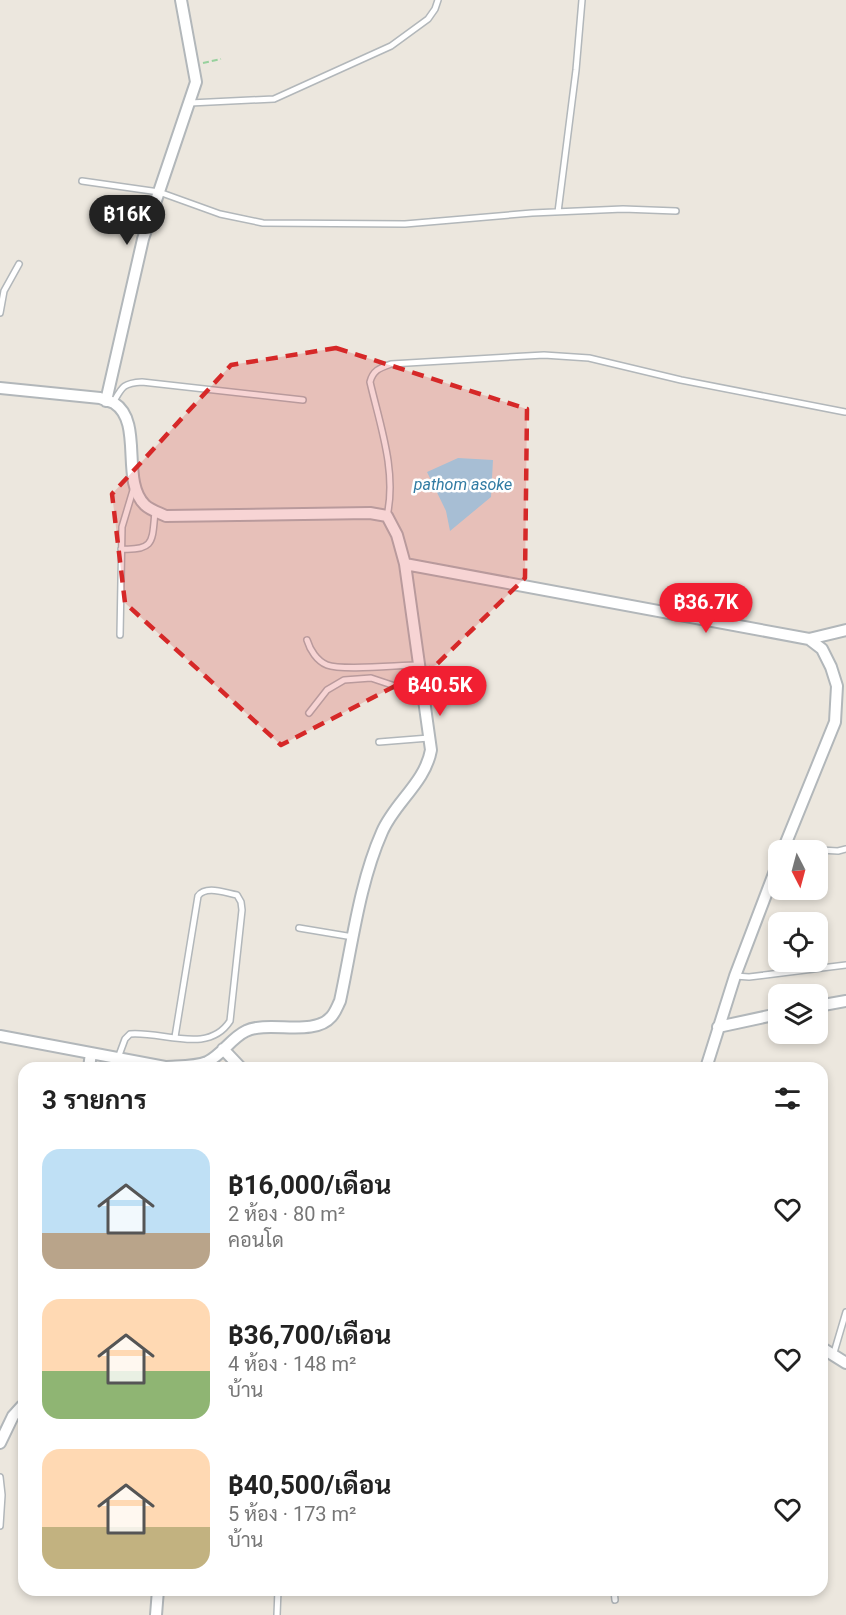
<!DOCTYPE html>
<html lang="th">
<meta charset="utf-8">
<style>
:root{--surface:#fff;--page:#f2f2f2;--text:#222;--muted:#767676;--accent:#f11f32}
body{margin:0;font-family:Roboto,Sarabun,sans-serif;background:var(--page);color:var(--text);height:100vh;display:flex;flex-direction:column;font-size:22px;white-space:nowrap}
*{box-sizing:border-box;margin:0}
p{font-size:20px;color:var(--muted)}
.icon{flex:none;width:33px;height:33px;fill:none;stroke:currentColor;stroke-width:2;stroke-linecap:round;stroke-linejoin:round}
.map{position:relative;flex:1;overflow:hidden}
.drawer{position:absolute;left:18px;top:1062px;width:810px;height:534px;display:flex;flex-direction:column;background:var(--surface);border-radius:18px;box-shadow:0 3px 9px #0003}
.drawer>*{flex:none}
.needle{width:39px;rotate:174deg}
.fabs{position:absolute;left:768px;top:840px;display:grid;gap:12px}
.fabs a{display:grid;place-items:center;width:60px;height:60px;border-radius:12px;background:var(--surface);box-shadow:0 3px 9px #0003;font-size:30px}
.price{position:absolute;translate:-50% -51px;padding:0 14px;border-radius:21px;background:var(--accent);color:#fff;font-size:20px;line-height:39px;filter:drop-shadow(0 2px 3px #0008)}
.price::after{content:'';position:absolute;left:50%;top:36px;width:18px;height:14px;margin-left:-9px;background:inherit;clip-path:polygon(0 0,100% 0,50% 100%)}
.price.active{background:#222;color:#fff}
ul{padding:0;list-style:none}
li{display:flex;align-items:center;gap:18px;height:150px;padding:0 24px}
li span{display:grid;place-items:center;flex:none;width:168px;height:120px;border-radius:18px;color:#555}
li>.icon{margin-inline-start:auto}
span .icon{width:72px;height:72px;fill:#fffc;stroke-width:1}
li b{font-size:26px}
h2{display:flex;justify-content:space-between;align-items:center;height:72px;padding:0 24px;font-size:26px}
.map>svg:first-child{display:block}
.water{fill:#9be4ff}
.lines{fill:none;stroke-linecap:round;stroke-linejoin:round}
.service-casing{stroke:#b2b7ba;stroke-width:8}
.minor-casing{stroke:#b2b7ba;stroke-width:14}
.path{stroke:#97d19d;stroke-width:2;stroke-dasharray:6 3;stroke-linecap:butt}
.service{stroke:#fff;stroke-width:5}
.minor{stroke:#fff;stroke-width:10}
.marked{fill:#d62828;fill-opacity:0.2;stroke:#d62828;stroke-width:4.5;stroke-dasharray:12 8;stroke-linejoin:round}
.labels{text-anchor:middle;stroke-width:5;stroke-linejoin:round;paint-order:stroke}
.water-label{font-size:16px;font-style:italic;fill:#317ba3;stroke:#fff}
</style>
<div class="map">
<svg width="846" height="1615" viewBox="0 0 846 1615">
<rect width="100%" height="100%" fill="#ece7de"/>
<!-- water -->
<path class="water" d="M458,458L493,460L491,497L450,531L446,511L427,472Z"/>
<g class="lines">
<defs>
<path id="service" d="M190,103L274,99L391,46L428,19L435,9L438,0
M82,181L159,192L220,214L263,223L405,224L532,213L623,209L676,211
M558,212L576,70L582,0
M0,313L4,291L19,264
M113,403C122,387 123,383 142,382L303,400
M387,516C397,472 380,425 370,382C373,370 380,368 391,364L544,355L589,358L681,380L845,412
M121,549C155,551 152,541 155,512
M120,635L122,527L134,487
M307,640C310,650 317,661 327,665C343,671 399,665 418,665
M309,713L327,690L344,680L371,678L395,686L421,684
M379,742L429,738
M785,848L838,851L846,849
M299,928L353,937
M735,976L749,977L846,965
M118,1058L125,1039L130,1034C163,1031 208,1055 230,1021L242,910L241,902L237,895C225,893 206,885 198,896L175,1037
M833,1356L846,1312
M0,1477L2,1495L0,1526
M614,1590L615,1600
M277,1615L278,1590"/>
<path id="minor" d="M0,388L100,398C104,400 110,401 114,403C144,422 120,481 145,505C150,510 160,513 166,516L370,513L387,516L397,535L405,564L431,750C425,783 395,802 382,832C359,884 352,946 340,1001C337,1007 335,1013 331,1017C314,1037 268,1020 246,1031C231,1038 222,1055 207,1062C195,1067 178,1066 165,1067L0,1036
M106,401L143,239L196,82L181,0
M405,564L809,639L822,649L831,667L837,686L835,722L783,850
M809,639L846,630
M818,1006L846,1001
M718,1027L778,1014
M223,1049L241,1068
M89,1068L91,1053
M706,1068L735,976L778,863
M822,1348L846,1363
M0,1443L13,1416L22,1406H24
M156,1615L158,1590"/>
</defs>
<!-- service casing -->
<use href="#service" class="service-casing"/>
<!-- minor casing -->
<use href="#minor" class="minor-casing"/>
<!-- path -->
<path class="path" d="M203,63L221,59"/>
<!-- service -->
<use href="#service" class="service"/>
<!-- minor -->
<use href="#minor" class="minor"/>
</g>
<!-- marked area -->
<path class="marked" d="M336,348L527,409L525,578L436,665L281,745L125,603L112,494L231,365Z"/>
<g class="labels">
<!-- water labels -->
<g class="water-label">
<text x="463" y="490">pathom asoke</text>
</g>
</g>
</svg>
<div class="fabs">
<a><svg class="needle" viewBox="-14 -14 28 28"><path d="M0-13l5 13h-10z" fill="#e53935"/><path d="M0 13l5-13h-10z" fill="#767676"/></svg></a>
<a><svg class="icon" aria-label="locate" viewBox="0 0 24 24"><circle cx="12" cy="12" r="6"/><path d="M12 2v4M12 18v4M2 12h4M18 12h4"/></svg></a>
<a><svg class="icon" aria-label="layers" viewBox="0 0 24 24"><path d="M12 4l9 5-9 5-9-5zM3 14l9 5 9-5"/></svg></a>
</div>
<b class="price active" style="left:127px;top:246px">฿16K</b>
<b class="price" style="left:706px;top:634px">฿36.7K</b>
<b class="price" style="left:440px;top:717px">฿40.5K</b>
<section class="drawer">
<h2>3 รายการ<svg class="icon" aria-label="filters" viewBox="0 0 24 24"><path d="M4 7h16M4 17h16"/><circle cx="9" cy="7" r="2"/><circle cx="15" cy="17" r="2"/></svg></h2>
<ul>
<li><span style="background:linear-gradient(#bfe0f5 70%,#b9a48a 0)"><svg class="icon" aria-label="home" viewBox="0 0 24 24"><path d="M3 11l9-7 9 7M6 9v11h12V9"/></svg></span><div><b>฿16,000/เดือน</b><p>2 ห้อง · 80 m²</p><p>คอนโด</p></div><svg class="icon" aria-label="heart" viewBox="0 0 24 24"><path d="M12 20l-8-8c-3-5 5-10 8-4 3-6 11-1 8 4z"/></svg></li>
<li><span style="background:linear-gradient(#ffd9b3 60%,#8fb573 0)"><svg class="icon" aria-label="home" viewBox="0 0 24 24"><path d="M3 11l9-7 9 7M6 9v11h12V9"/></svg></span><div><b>฿36,700/เดือน</b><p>4 ห้อง · 148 m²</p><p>บ้าน</p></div><svg class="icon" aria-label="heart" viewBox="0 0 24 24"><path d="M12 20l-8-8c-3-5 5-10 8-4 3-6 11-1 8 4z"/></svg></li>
<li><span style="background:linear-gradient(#ffd9b3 65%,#c2b280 0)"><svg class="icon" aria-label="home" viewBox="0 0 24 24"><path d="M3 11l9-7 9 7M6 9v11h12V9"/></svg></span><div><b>฿40,500/เดือน</b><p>5 ห้อง · 173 m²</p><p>บ้าน</p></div><svg class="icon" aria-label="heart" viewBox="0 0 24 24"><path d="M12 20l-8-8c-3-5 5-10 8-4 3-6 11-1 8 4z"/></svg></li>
</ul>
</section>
</div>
